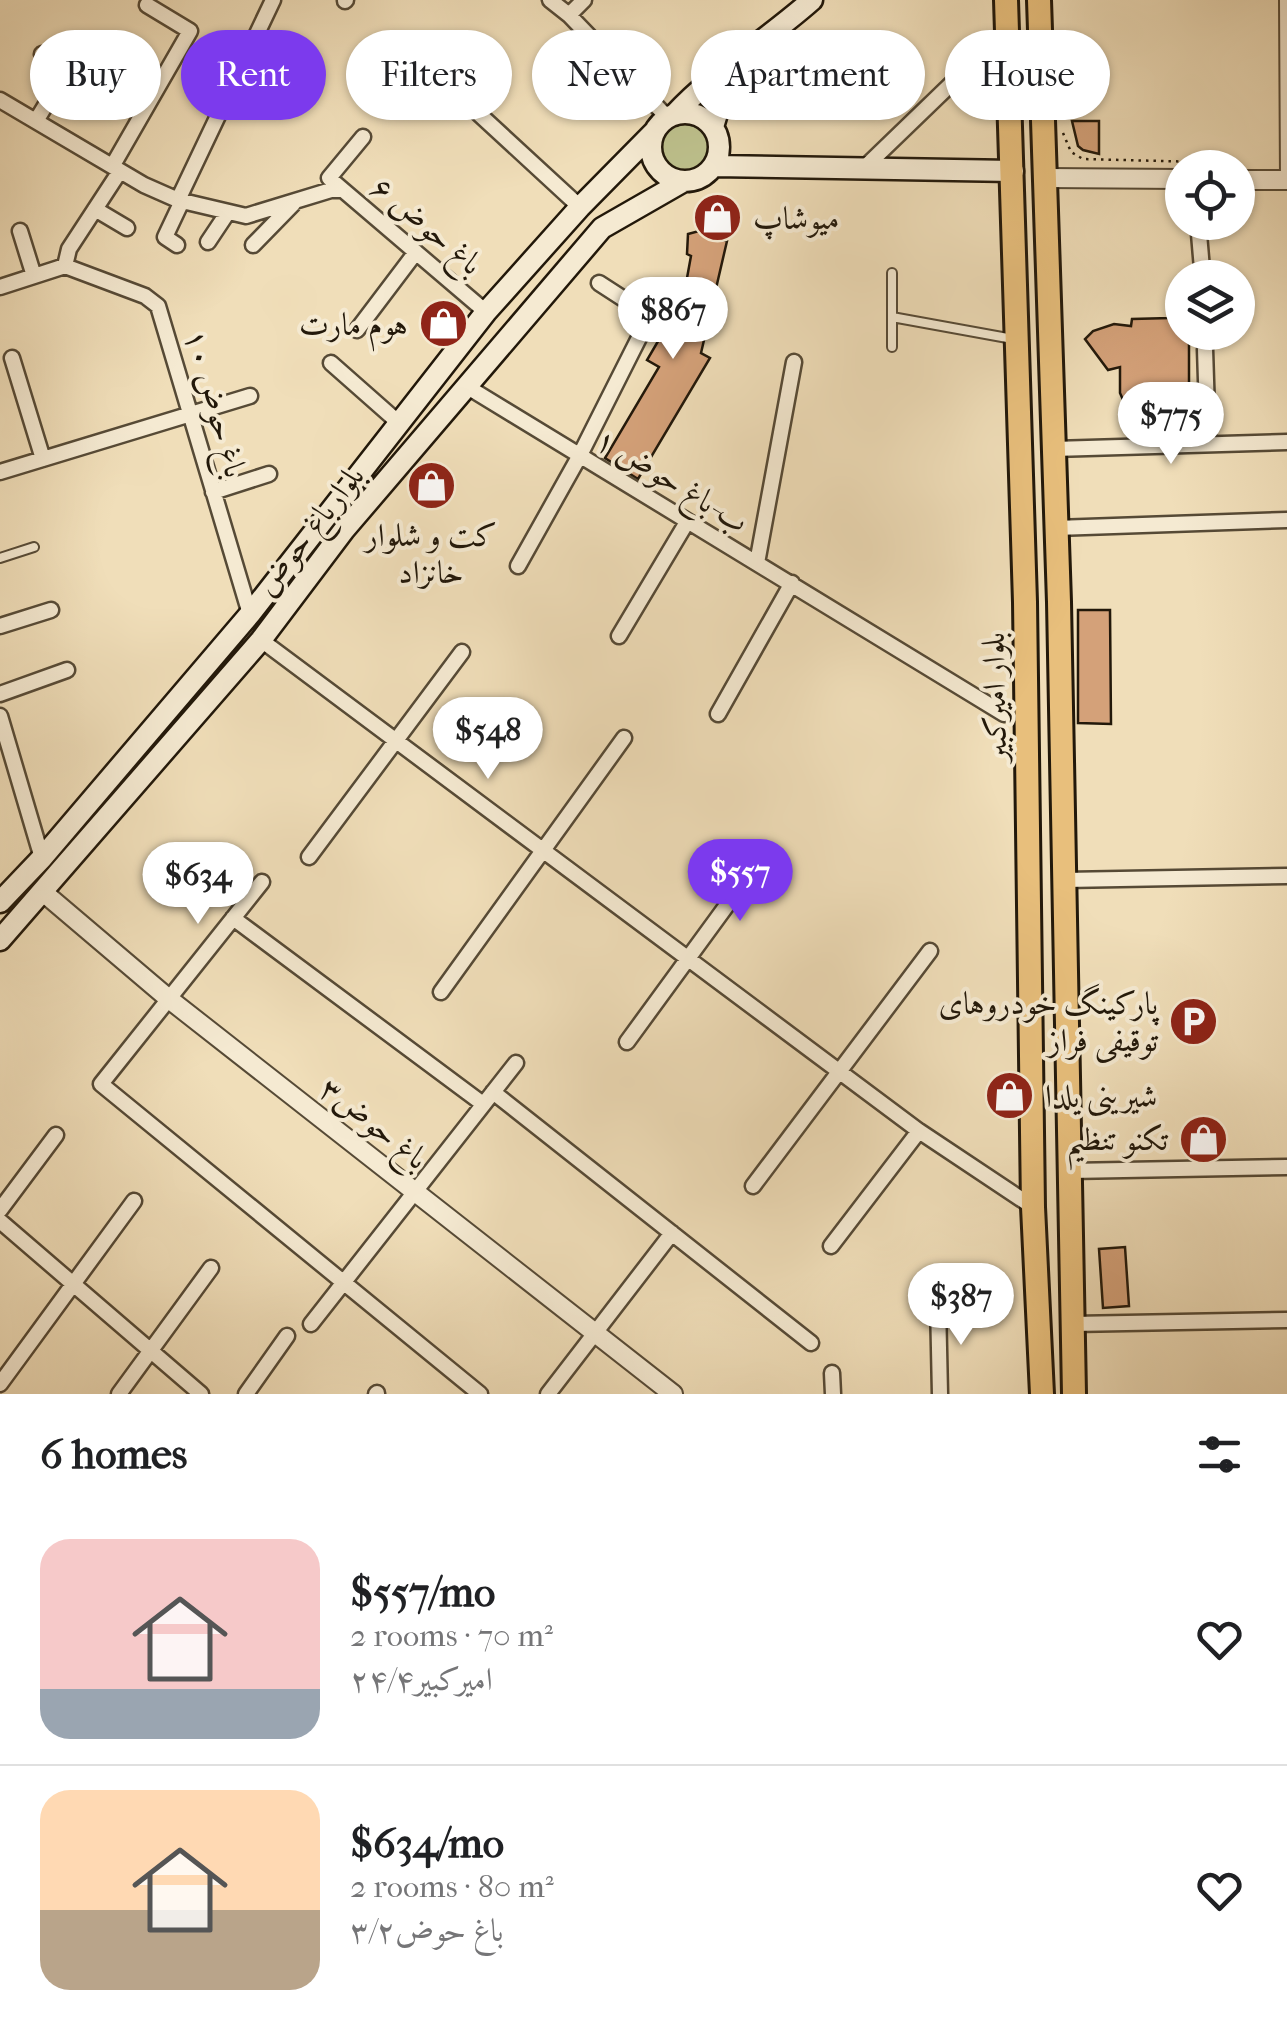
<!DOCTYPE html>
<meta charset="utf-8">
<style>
:root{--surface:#fff;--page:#f2f2f2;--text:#202124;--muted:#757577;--line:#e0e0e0;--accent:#7c3aed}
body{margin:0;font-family:"IM FELL French Canon",Amiri,serif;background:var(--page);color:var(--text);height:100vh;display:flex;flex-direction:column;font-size:38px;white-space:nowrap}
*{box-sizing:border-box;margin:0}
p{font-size:32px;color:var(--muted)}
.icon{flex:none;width:55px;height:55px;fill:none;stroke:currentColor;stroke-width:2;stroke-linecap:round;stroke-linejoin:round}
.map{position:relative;height:1394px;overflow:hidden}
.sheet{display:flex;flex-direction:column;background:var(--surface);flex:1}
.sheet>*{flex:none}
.top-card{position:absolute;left:30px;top:30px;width:1228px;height:90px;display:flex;gap:20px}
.buttons{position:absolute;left:1165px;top:150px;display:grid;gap:20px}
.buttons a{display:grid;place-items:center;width:90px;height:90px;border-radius:50%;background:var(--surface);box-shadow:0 2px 8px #0004;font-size:50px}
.price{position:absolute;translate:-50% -85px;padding:0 22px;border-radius:35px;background:#fff;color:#222;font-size:32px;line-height:65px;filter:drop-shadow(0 2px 5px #0008)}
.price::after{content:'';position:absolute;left:50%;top:60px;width:30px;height:22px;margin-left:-15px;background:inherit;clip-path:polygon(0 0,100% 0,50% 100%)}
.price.active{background:var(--accent);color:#fff}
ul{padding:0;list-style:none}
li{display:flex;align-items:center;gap:30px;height:250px;padding:0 40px}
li+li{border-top:2px solid var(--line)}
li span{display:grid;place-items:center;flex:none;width:280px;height:200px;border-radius:30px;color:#555}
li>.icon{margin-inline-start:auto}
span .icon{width:120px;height:120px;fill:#fffc;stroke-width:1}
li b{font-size:42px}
h2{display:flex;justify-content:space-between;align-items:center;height:120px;padding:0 40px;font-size:42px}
.tag{padding:0 35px;border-radius:45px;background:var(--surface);box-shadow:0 2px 8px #0004;font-size:35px;line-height:90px}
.tag.active{background:var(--accent);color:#fff}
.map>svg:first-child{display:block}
.green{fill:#bdc08c;stroke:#706c4b;stroke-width:2.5}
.building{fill:#d4a179;stroke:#22180a;stroke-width:2.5}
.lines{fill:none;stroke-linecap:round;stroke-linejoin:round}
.service-casing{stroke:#564a36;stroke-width:12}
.minor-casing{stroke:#564a36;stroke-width:19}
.tertiary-casing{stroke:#564a36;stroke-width:22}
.secondary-casing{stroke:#22180a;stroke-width:25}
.primary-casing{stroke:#22180a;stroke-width:28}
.path{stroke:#22180a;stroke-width:2.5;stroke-dasharray:2.5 5;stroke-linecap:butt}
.service{stroke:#f5ead2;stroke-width:8}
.minor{stroke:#f5ead2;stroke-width:14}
.tertiary{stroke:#f5ead2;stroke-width:18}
.secondary{stroke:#f5ead2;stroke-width:20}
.primary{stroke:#e8bf7c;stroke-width:22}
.labels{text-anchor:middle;stroke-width:8;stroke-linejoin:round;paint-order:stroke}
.poi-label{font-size:32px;fill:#22180a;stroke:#f5ead2;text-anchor:end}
.street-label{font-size:32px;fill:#22180a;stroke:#f5ead2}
</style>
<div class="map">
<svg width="1287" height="1394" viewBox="0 0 1287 1394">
<rect width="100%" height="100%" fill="#f0deb9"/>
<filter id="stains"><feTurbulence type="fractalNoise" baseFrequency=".002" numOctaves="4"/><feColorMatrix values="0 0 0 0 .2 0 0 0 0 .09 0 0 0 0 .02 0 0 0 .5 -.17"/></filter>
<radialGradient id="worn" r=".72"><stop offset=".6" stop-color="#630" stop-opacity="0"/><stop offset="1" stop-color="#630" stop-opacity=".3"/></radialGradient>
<!-- green -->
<path class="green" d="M661 148a24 24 0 1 1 48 0a24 24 0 1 1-48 0Z"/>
<!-- building -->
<path class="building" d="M1072,121H1099V154L1083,150L1078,146Z
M699,231L727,241L701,353L710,358L638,479L605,458L659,367L647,360L664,331L678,339L693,279L687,278L691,256L687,254L688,234Z
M1171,313L1182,315V332H1189V385L1182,401L1168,417L1143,419L1124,402L1120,393V367L1108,370L1085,339L1093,331L1114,324L1131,326L1132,319L1170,318Z
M1078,610H1110L1111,724L1078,723Z
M1125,1247L1129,1306L1103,1308L1099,1249Z"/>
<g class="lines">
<defs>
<path id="service" d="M1284,0L1285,180
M892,273V317L1013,339
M892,317V347
M0,558L34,547"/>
<path id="minor" d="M550,0L569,15L668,118
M345,1L346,0
M569,15L584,0
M440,78L580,207
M0,100L144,185L178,200L246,216L331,190H343L486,312
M36,121L67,70L42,54
M113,165L190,31L147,5
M863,169L1007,30
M343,190L329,178L363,137
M178,200L273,0
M95,209L127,228
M1198,222L1202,269
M20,231L34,276
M208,242L228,212
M177,245L165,237L182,201
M253,245L293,204
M65,266L145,296L158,306L250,614
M65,266L69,249L120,171
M0,287L65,266
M357,330L416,252
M1205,349L1208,443
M12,358L43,459
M331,363L399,423
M466,386L1004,714
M1054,449L1287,442
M0,472L250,396
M213,492L269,474
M1056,528L1287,520
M757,563L794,362
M518,566L579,457L650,316L599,283
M0,626L51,610
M619,636L687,522
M261,640L919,1131L1033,1207
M0,694L67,670
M718,714L792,583
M0,716L42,858
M309,857L462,652
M1065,880L1287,876
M262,882L101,1084L480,1394
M233,918L483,1104
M441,992L624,738
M627,1042L757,864
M493,1092L811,1343
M1070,1171L1287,1167
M753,1186L930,951
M0,1210L56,1135
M0,1221L201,1394
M831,1246L919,1131
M938,1303L940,1394
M311,1324L516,1063
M1073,1324L1287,1320
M832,1373L833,1394
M0,1384L134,1201
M119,1394L211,1268
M246,1394L287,1336
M376,1394L377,1393
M548,1394L672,1233"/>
<path id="tertiary" d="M1047,178L1182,179
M1238,180H1287
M43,892L169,999L673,1394"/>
<path id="secondary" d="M651 147a34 34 0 1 1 68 0a34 34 0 1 1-68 0Z
M674,115C715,71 767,40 812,0
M713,127L722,97L759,54
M714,166L1013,171
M0,902L42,858L250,614L486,312L580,207L654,132
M0,940L261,640L344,530L602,228L684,181"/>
<path id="primary" d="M1006,0L1025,602L1033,1207L1042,1394
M1039,0L1059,602L1074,1394"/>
</defs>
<!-- service casing -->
<use href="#service" class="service-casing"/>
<!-- minor casing -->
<use href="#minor" class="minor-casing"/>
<!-- tertiary casing -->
<use href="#tertiary" class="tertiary-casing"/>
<!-- secondary casing -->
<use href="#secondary" class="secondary-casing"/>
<!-- primary casing -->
<use href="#primary" class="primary-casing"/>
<!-- path -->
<path class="path" d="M1063,133L1071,152L1083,159L1241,163"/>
<!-- service -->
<use href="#service" class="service"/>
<!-- minor -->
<use href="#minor" class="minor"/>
<!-- tertiary -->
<use href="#tertiary" class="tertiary"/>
<!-- secondary -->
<use href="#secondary" class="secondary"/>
<!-- primary -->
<use href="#primary" class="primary"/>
</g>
<!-- icons -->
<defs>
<symbol id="shop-disc" viewBox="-11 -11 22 22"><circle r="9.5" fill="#8f2418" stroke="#f5ead2"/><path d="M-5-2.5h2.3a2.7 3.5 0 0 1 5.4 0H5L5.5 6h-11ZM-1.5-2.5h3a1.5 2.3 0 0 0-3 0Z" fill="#fff"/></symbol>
<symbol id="parking-disc" viewBox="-11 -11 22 22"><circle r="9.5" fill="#8f2418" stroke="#f5ead2"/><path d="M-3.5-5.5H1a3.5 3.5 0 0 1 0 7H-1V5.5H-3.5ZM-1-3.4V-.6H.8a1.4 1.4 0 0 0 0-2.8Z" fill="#fff"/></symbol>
</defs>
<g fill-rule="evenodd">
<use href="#shop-disc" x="690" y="190" width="55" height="55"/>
<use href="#shop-disc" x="416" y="296" width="55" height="55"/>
<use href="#shop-disc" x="404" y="458" width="55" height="55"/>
<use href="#parking-disc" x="1166" y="994" width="55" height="55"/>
<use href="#shop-disc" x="982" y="1068" width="55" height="55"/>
<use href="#shop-disc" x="1176" y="1112" width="55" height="55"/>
</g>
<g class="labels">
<!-- poi labels -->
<g class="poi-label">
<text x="753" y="229" text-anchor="start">میوشاپ</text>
<text x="408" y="335">هوم مارت</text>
<text x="431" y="546" text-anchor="middle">کت و شلوار<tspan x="431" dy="37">خانزاد</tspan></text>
<text x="1158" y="1014">پارکینگ خودروهای<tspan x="1158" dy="37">توقیفی فراز</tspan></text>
<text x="1045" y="1107" text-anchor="start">شیرینی یلدا</text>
<text x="1168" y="1150">تکنو تنظیم</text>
</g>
<!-- street labels -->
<g class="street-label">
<text transform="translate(427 225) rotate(40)" y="11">۶ باغ حوض</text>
<text transform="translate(216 403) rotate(74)" y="11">۱۰ باغ حوض</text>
<text transform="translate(672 480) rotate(31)" y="11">۱ ب-باغ حوض</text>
<text transform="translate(309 530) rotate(-52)" y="11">بلوارباغ حوض</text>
<text transform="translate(994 697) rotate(-91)" y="11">بلوار امیرکبیر</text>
<text transform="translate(374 1123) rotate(38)" y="11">باغ حوض۳</text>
</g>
</g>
<rect width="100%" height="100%" filter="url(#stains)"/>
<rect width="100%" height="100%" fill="url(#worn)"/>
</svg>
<div class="buttons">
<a><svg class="icon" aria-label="locate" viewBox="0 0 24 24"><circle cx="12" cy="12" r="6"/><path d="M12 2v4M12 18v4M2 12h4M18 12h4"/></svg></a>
<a><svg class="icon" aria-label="layers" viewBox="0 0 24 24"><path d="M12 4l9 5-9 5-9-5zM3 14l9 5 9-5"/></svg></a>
</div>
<b class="price" style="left:673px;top:362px">$867</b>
<b class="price" style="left:1171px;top:467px">$775</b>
<b class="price" style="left:488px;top:782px">$548</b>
<b class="price active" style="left:740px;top:924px">$557</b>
<b class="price" style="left:198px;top:927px">$634</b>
<b class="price" style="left:961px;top:1348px">$387</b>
<div class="top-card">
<a class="tag">Buy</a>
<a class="tag active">Rent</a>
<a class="tag">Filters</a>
<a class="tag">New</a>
<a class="tag">Apartment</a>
<a class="tag">House</a>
</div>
</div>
<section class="sheet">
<h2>6 homes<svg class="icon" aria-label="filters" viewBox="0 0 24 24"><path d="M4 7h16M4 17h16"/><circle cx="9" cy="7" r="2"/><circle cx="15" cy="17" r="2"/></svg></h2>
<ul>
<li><span style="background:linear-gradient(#f6c9c9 75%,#9aa5b1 0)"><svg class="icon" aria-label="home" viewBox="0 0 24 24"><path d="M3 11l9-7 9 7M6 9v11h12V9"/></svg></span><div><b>$557/mo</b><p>2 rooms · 70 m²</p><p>امیرکبیر۲۴/۴</p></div><svg class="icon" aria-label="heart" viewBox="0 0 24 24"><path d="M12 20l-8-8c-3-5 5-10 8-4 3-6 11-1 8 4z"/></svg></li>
<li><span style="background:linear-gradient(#ffd9b3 60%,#b9a48a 0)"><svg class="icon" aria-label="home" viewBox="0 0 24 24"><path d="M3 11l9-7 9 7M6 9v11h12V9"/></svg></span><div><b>$634/mo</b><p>2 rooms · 80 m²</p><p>باغ حوض۳/۲</p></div><svg class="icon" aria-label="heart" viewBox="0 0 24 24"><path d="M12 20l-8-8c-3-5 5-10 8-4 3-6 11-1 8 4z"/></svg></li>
</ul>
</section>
